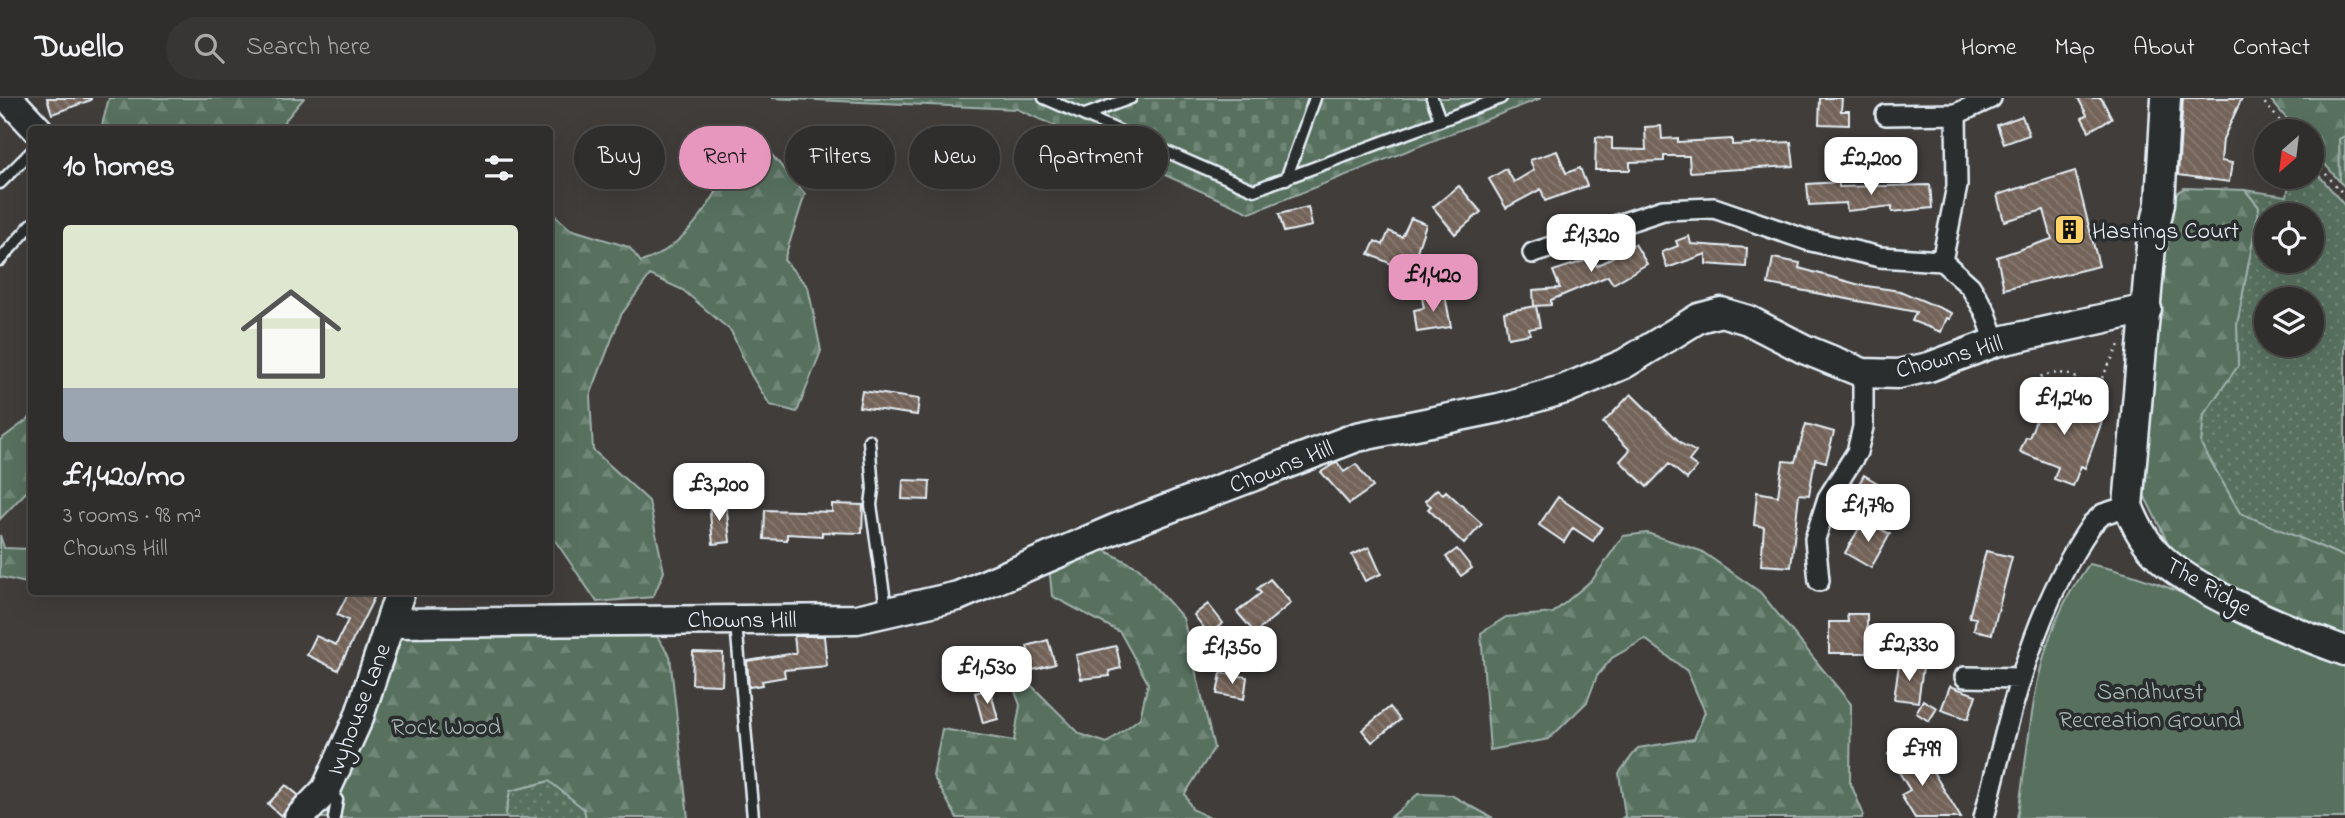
<!DOCTYPE html>
<meta charset="utf-8">
<style>
:root{--surface:#302e2c;--page:#383634;--text:#f1f3f6;--muted:#a8a8a9;--line:#4b4a48;--accent:#e797bd}
body{margin:0;font-family:"Indie Flower",sans-serif;background:var(--page);color:var(--text);height:100vh;display:flex;flex-direction:column;font-size:26px;white-space:nowrap}
*{box-sizing:border-box;margin:0}
p{font-size:23px;color:var(--muted)}
.icon{flex:none;width:38px;height:38px;fill:none;stroke:currentColor;stroke-width:2;stroke-linecap:round;stroke-linejoin:round}
.map{position:relative;flex:1;overflow:hidden}
.side{position:absolute;left:28px;top:28px;width:525px;height:469px;display:flex;flex-direction:column;background:var(--surface);border-radius:7px;box-shadow:0 7px 28px #0002,0 0 0 2px var(--line)}
.side>*{flex:none}
.guide{position:absolute;left:574px;top:28px;width:665px;height:63px;display:flex;gap:14px}
.needle{width:46px;rotate:208deg}
.buttons{position:absolute;left:2254px;top:21px;display:grid;gap:14px}
.buttons a{display:grid;place-items:center;width:70px;height:70px;border-radius:50%;background:var(--surface);box-shadow:0 7px 28px #0002,0 0 0 2px var(--line);font-size:35px}
.price{position:absolute;translate:-50% -60px;padding:0 16px;border-radius:14px;background:#fff;color:#222;font-size:23px;line-height:46px;filter:drop-shadow(0 2px 4px #0008)}
.price::after{content:'';position:absolute;left:50%;top:42px;width:21px;height:16px;margin-left:-10px;background:inherit;clip-path:polygon(0 0,100% 0,50% 100%)}
.price.on{background:var(--accent);color:#111}
ul{padding:0;list-style:none}
li{display:grid;align-content:center;gap:14px;height:371px;padding:0 35px}
li+li{border-top:2px solid var(--line)}
li span{display:grid;place-items:center;height:217px;border-radius:7px;color:#555}
li>.icon{margin-inline-start:auto}
span .icon{width:126px;height:126px;fill:#fffc;stroke-width:1}
li b{font-size:30px}
h2{display:flex;justify-content:space-between;align-items:center;height:84px;padding:0 35px;font-size:30px}
.chip{padding:0 24px;border-radius:32px;background:var(--surface);box-shadow:0 7px 28px #0002,0 0 0 2px var(--line);font-size:24px;line-height:63px}
.chip.on{background:var(--accent);color:#111}
header{display:flex;align-items:center;gap:42px;box-sizing:border-box;height:98px;padding:0 35px;background:var(--surface);border-bottom:2px solid var(--line)}
header strong{font-size:33px}
nav{display:flex;gap:38px;margin-inline-start:auto;font-size:24px}
.search{width:490px;height:63px;background:var(--page);display:flex;align-items:center;gap:18px;box-sizing:border-box;padding:0 24px;border-radius:38px;color:var(--muted);font-size:26px}
.map>svg:first-child{display:block}
.grass{fill:url(#grass-dots);stroke:#a0b1ac;stroke-width:2;fill-rule:evenodd}
.forest{fill:url(#forest-firs);stroke:#a0b1ac;stroke-width:2}
.cemetery{fill:url(#cemetery-stones);stroke:#a0b1ac;stroke-width:2}
.park{fill:#58715f;stroke:#a0b1ac;stroke-width:2}
.building{fill:url(#building-back-hatch);stroke:#e8f1f8;stroke-width:2}
.lines{fill:none;stroke-linecap:round;stroke-linejoin:round}
.lane-casing{stroke:#e8f1f8;stroke-width:15}
.street-casing{stroke:#e8f1f8;stroke-width:24}
.secondary-casing{stroke:#e8f1f8;stroke-width:33}
.path{stroke:#e8f1f8;stroke-width:2.5;stroke-dasharray:2 5;stroke-linecap:butt}
.lane{stroke:#2a2d2e;stroke-width:10}
.street{stroke:#2a2d2e;stroke-width:19}
.secondary{stroke:#2a2d2e;stroke-width:28}
.labels{text-anchor:middle;stroke-width:7;stroke-linejoin:round;paint-order:stroke}
.poi-label{font-size:24px;fill:#e8f1f8;stroke:#2a2d2e;text-anchor:start}
.street-label{font-size:24px;fill:#e8f1f8;stroke:#2a2d2e}
.park-label{font-size:24px;fill:#a7b7b3;stroke:#2a2d2e}
</style>
<header>
<strong>Dwello</strong>
<div class="search"><svg class="icon" aria-label="search" viewBox="0 0 24 24"><circle cx="10" cy="10" r="6"/><path d="M15 15l6 6"/></svg>Search here</div>
<nav><a>Home</a><a>Map</a><a>About</a><a>Contact</a></nav>
</header>
<div class="map">
<svg width="2345" height="720" viewBox="0 0 2345 720">
<defs>
<pattern id="grass-dots" width="8" height="8" patternUnits="userSpaceOnUse" patternTransform="scale(1.75)"><rect width="8" height="8" fill="#58715f"/><path d="M2 2h.1M6 6h.1" fill="none" stroke="#708677" stroke-width="1.8" stroke-linecap="round"/></pattern>
<pattern id="forest-firs" width="22" height="20" patternUnits="userSpaceOnUse" patternTransform="scale(1.75)"><rect width="22" height="20" fill="#58715f"/><path d="M5 1l3.5 6h-7zM16 11l3.5 6h-7z" fill="#708677"/></pattern>
<pattern id="cemetery-stones" width="16" height="16" patternUnits="userSpaceOnUse" patternTransform="scale(1.75)"><rect width="16" height="16" fill="#58715f"/><path d="M2 7V4a2 2 0 0 1 4 0v3zM10 15v-3a2 2 0 0 1 4 0v3z" fill="#708677"/></pattern>
<pattern id="building-back-hatch" width="6" height="6" patternUnits="userSpaceOnUse" patternTransform="scale(1.75)"><rect width="6" height="6" fill="#736359"/><path d="M-1 5l2 2M0 0l6 6M5-1l2 2" fill="none" stroke="#877a72"/></pattern>
</defs>
<rect width="100%" height="100%" fill="#403d3b"/>
<filter id="ink" filterUnits="userSpaceOnUse"><feTurbulence type="fractalNoise" baseFrequency=".0143" numOctaves="2"/><feDisplacementMap in="SourceGraphic" scale="14" xChannelSelector="R" yChannelSelector="G"/><feConvolveMatrix kernelMatrix="1 2 1 2 8 2 1 2 1" color-interpolation-filters="sRGB"/></filter>
<g filter="url(#ink)">
<!-- grass -->
<path class="grass" d="M2345,38V89L2340,84L2339,40Z
M2312,69L2345,108V459L2240,415L2201,346L2204,316L2238,268L2237,227L2259,109L2245,92L2287,98L2290,79H2312ZM2266,117H2312V163H2266ZM2266,201H2312V247H2266Z
M550,683L584,711L586,720H505L510,693Z"/>
<!-- forest -->
<path class="forest" d="M109,0H304L278,31H101Z
M2269,0H2345V38L2339,41L2340,84L2312,51V33H2297Z
M741,49L766,50L805,96L784,162L808,189L821,253L797,314L770,307L751,277L731,233L683,192L650,177L621,217L590,298L593,352L649,403L664,474L653,499L597,504L550,435V113L570,131L629,149L641,164C690,149 719,92 741,49Z
M2184,90L2245,92L2259,109L2237,227L2238,268L2204,316L2201,346L2240,415L2345,459V548L2214,488L2173,455L2144,397L2150,280L2168,102Z
M31,319V389L0,421V342Z
M1647,435L1701,453L1760,494L1851,606L1850,684L1863,715L1862,720H1622L1625,718L1619,675L1638,650L1694,641L1705,614L1687,573L1645,541L1612,560L1597,578L1587,604L1549,641L1490,652L1481,535L1506,519L1553,515L1593,481L1623,438Z
M0,437L4,450L31,451V486L0,479Z
M1100,450L1139,470L1183,520L1214,650L1185,696L1192,711L1210,720H957L933,678L942,631L1014,643L1020,607L1013,588L1022,578L1080,636L1107,645L1140,620L1148,585L1120,534L1052,498L1049,467Z
M650,528L670,558L688,720H586L584,711L549,683L510,693L505,720H287L334,652L368,550L404,538Z
M1418,696L1451,697L1493,720H1390Z"/>
<!-- cemetery -->
<path class="cemetery" d="M771,0H1541L1250,115L1017,11Z"/>
<!-- park -->
<path class="park" d="M2089,466C2172,482 2245,526 2321,561L2345,568V720H2017C2030,649 2030,573 2063,508C2070,493 2080,480 2089,466Z"/>
<!-- building -->
<path class="building" d="M47,0H91V2L52,16Z
M1820,0H1842L1841,13H1849V27L1819,26Z
M2078,0H2101L2112,20L2089,33L2082,20L2087,17Z
M2183,0H2242L2223,41L2221,63L2232,65L2229,84L2178,77Z
M2022,18L2029,37L2004,46L1997,27Z
M1661,28L1662,41L1678,40V44L1732,41V47L1791,44L1794,68L1690,74L1689,58H1664V63L1630,64V72H1595L1596,39L1612,40V51L1646,52L1645,29Z
M1557,53L1566,75L1580,70L1587,88L1545,103L1541,91L1506,110L1489,81L1506,71L1514,84L1534,72L1530,62Z
M2075,73L2099,168L2004,191L1997,159L2052,141L2044,112L2004,123L1997,97Z
M1839,84V89L1930,87L1932,110L1892,114V108L1847,113L1846,105L1809,107L1807,86Z
M1459,88L1481,114L1455,136L1433,109Z
M1308,109L1312,128L1284,134L1279,116Z
M1411,120L1426,126L1413,165L1402,159L1398,169L1369,156L1375,143L1383,147L1389,133L1402,139Z
M1689,138L1691,146L1747,150L1746,169L1706,166V156L1667,170L1662,154L1678,148L1676,143Z
M1635,146L1647,166L1613,186L1608,178L1551,202V207L1534,208L1533,192L1560,190L1553,173L1593,160L1597,168Z
M1773,160L1800,165L1799,170L1860,187L1900,193L1952,215L1950,221L1947,220L1941,234L1912,223L1916,214L1768,186Z
M1445,197L1451,229L1417,234L1414,212L1424,210L1422,200Z
M1536,208L1540,229L1529,231L1530,236L1508,240L1504,214Z
M862,293L919,301L917,317L859,309Z
M1631,296L1682,346L1696,354L1689,363L1697,369L1687,381L1669,366L1647,389L1620,363L1630,352L1603,325Z
M2046,296L2105,315L2085,370L2081,368L2073,388L2054,381L2058,369L2020,354L2026,339L2029,340Z
M1806,326L1834,334L1826,364L1815,361L1809,397L1799,396L1791,469L1761,467L1764,429L1754,427L1757,394L1778,398L1783,363L1795,364Z
M1337,364L1344,374L1356,366L1373,389L1349,406L1321,374Z
M1864,377L1891,393L1875,421L1848,405Z
M903,382L930,383L929,402L902,401Z
M1437,391L1443,396L1446,393L1482,426L1464,446L1428,411L1431,408L1425,403Z
M1558,399L1602,429L1593,443L1573,430L1564,444L1539,427Z
M726,404L730,444L713,446L709,405Z
M832,406L863,407L862,435L822,434V438L787,436V442L764,441L765,412L832,414Z
M1864,422L1890,436L1871,470L1845,455Z
M1369,449L1381,476L1365,483L1352,457Z
M1457,451L1472,470L1461,478L1446,459Z
M1986,453L2012,459L1992,536L1974,532L1976,520L1969,519Z
M1270,481L1291,505L1255,535L1237,514L1261,495L1257,491Z
M349,494H377L338,572L307,557L316,538L336,547L348,522L337,517Z
M1208,506L1223,525L1209,536L1194,517Z
M1847,516H1867V555H1829V524H1848Z
M794,538H824L827,568L784,572L785,579L762,583L763,587L749,589L747,563L796,555Z
M1048,542L1055,566L1033,572L1027,548Z
M1116,548L1121,570L1109,573L1110,578L1081,581L1076,557Z
M693,554L723,555L722,587L692,586Z
M1899,566L1923,569L1918,604L1894,601Z
M1221,575L1247,579L1244,601L1217,596Z
M1950,588L1976,597L1968,621L1941,612Z
M990,591L998,621L983,625L975,595Z
M1923,602L1937,610L1929,623L1916,615Z
M1390,609L1400,622L1372,644L1362,632Z
M1904,646L1917,667L1926,662L1961,720H1915L1901,697L1910,692L1888,656Z
M286,687L298,697L281,718L268,706Z"/>
<g class="lines">
<defs>
<path id="lane" d="M1044,0L1254,92L1501,0
M1432,0L1440,22
M1085,17L1131,0
M1286,81L1315,0
M0,85L32,53
M0,162L32,126
M869,342L873,391L871,407L886,510
M736,525L753,720
M327,693L337,702L334,720"/>
<path id="street" d="M1886,17L1956,16L1991,0
M1533,155L1663,112L1714,110L1807,142L1880,159L1942,163L1970,188L1985,213L1996,244
M1942,163L1957,88L1956,16
M1819,483L1815,441L1828,400L1857,354L1863,329V275
M1965,579L2021,580
M1984,720C2009,620 2032,512 2092,426L2103,416L2128,408"/>
<path id="secondary" d="M8,0L38,32
M2166,0L2160,105L2151,148L2128,408C2135,425 2142,440 2155,454C2187,491 2297,536 2345,553
M391,525L857,521L958,498L1117,430L1357,339L1499,310L1565,291L1624,266L1699,220L1721,214L1748,222L1804,251L1863,275L1898,276L1929,269L1996,244L2147,211
M299,720L326,692L359,619L400,494"/>
</defs>
<!-- lane casing -->
<use href="#lane" class="lane-casing"/>
<!-- street casing -->
<use href="#street" class="street-casing"/>
<!-- secondary casing -->
<use href="#secondary" class="secondary-casing"/>
<!-- path -->
<path class="path" d="M2260,0L2289,33
M2312,60L2345,98
M2034,291L2040,279C2062,270 2078,278 2095,293
M2089,305L2119,247"/>
<!-- lane -->
<use href="#lane" class="lane"/>
<!-- street -->
<use href="#street" class="street"/>
<!-- secondary -->
<use href="#secondary" class="secondary"/>
</g>
</g>
<!-- icons -->
<defs>
<symbol id="building-square" viewBox="-11 -11 22 22"><rect x="-9" y="-9" width="18" height="18" rx="4" fill="#ffd166" stroke="#2a2d2e"/><path d="M-4-6H4V6H1V3H-1V6H-4ZM-2.5-4.3h1.7v1.8h-1.7ZM.8-4.3h1.7v1.8H.8ZM-2.5-1h1.7V.8h-1.7ZM.8-1h1.7V.8H.8Z" fill="#111"/></symbol>
</defs>
<g fill-rule="evenodd">
<use href="#building-square" x="2052" y="114" width="35" height="35"/>
</g>
<g class="labels">
<!-- poi labels -->
<g class="poi-label">
<text x="2092" y="140">Hastings Court</text>
</g>
<!-- street labels -->
<g class="street-label">
<text transform="translate(1949 258) rotate(-15)" y="8">Chowns Hill</text>
<text transform="translate(1281 368) rotate(-21)" y="8">Chowns Hill</text>
<text transform="translate(2209 488) rotate(30)" y="8">The Ridge</text>
<text x="742" y="529">Chowns Hill</text>
<text transform="translate(358 611) rotate(-69)" y="8">Ivyhouse Lane</text>
</g>
<!-- park labels -->
<g class="park-label">
<text x="2150" y="601">Sandhurst<tspan x="2150" dy="28">Recreation Ground</tspan></text>
<text x="446" y="636">Rock Wood</text>
</g>
</g>
</svg>
<div class="buttons">
<a><svg class="needle" viewBox="-14 -14 28 28"><path d="M0-13l5 13h-10z" fill="#e53935"/><path d="M0 13l5-13h-10z" fill="#a8a8a9"/></svg></a>
<a><svg class="icon" aria-label="locate" viewBox="0 0 24 24"><circle cx="12" cy="12" r="6"/><path d="M12 2v4M12 18v4M2 12h4M18 12h4"/></svg></a>
<a><svg class="icon" aria-label="layers" viewBox="0 0 24 24"><path d="M12 4l9 5-9 5-9-5zM3 14l9 5 9-5"/></svg></a>
</div>
<b class="price" style="left:1871px;top:99px">£2,200</b>
<b class="price" style="left:1591px;top:176px">£1,320</b>
<b class="price on" style="left:1433px;top:216px">£1,420</b>
<b class="price" style="left:2064px;top:339px">£1,240</b>
<b class="price" style="left:719px;top:425px">£3,200</b>
<b class="price" style="left:1868px;top:446px">£1,790</b>
<b class="price" style="left:1909px;top:585px">£2,330</b>
<b class="price" style="left:1232px;top:588px">£1,350</b>
<b class="price" style="left:987px;top:608px">£1,530</b>
<b class="price" style="left:1922px;top:690px">£799</b>
<div class="guide">
<a class="chip">Buy</a>
<a class="chip on">Rent</a>
<a class="chip">Filters</a>
<a class="chip">New</a>
<a class="chip">Apartment</a>
</div>
<section class="side">
<h2>10 homes<svg class="icon" aria-label="filters" viewBox="0 0 24 24"><path d="M4 7h16M4 17h16"/><circle cx="9" cy="7" r="2"/><circle cx="15" cy="17" r="2"/></svg></h2>
<ul>
<li><span style="background:linear-gradient(#dfe7d0 75%,#9aa5b1 0)"><svg class="icon" aria-label="home" viewBox="0 0 24 24"><path d="M3 11l9-7 9 7M6 9v11h12V9"/></svg></span><div><b>£1,420/mo</b><p>3 rooms · 98 m²</p><p>Chowns Hill</p></div></li>
</ul>
</section>
</div>
